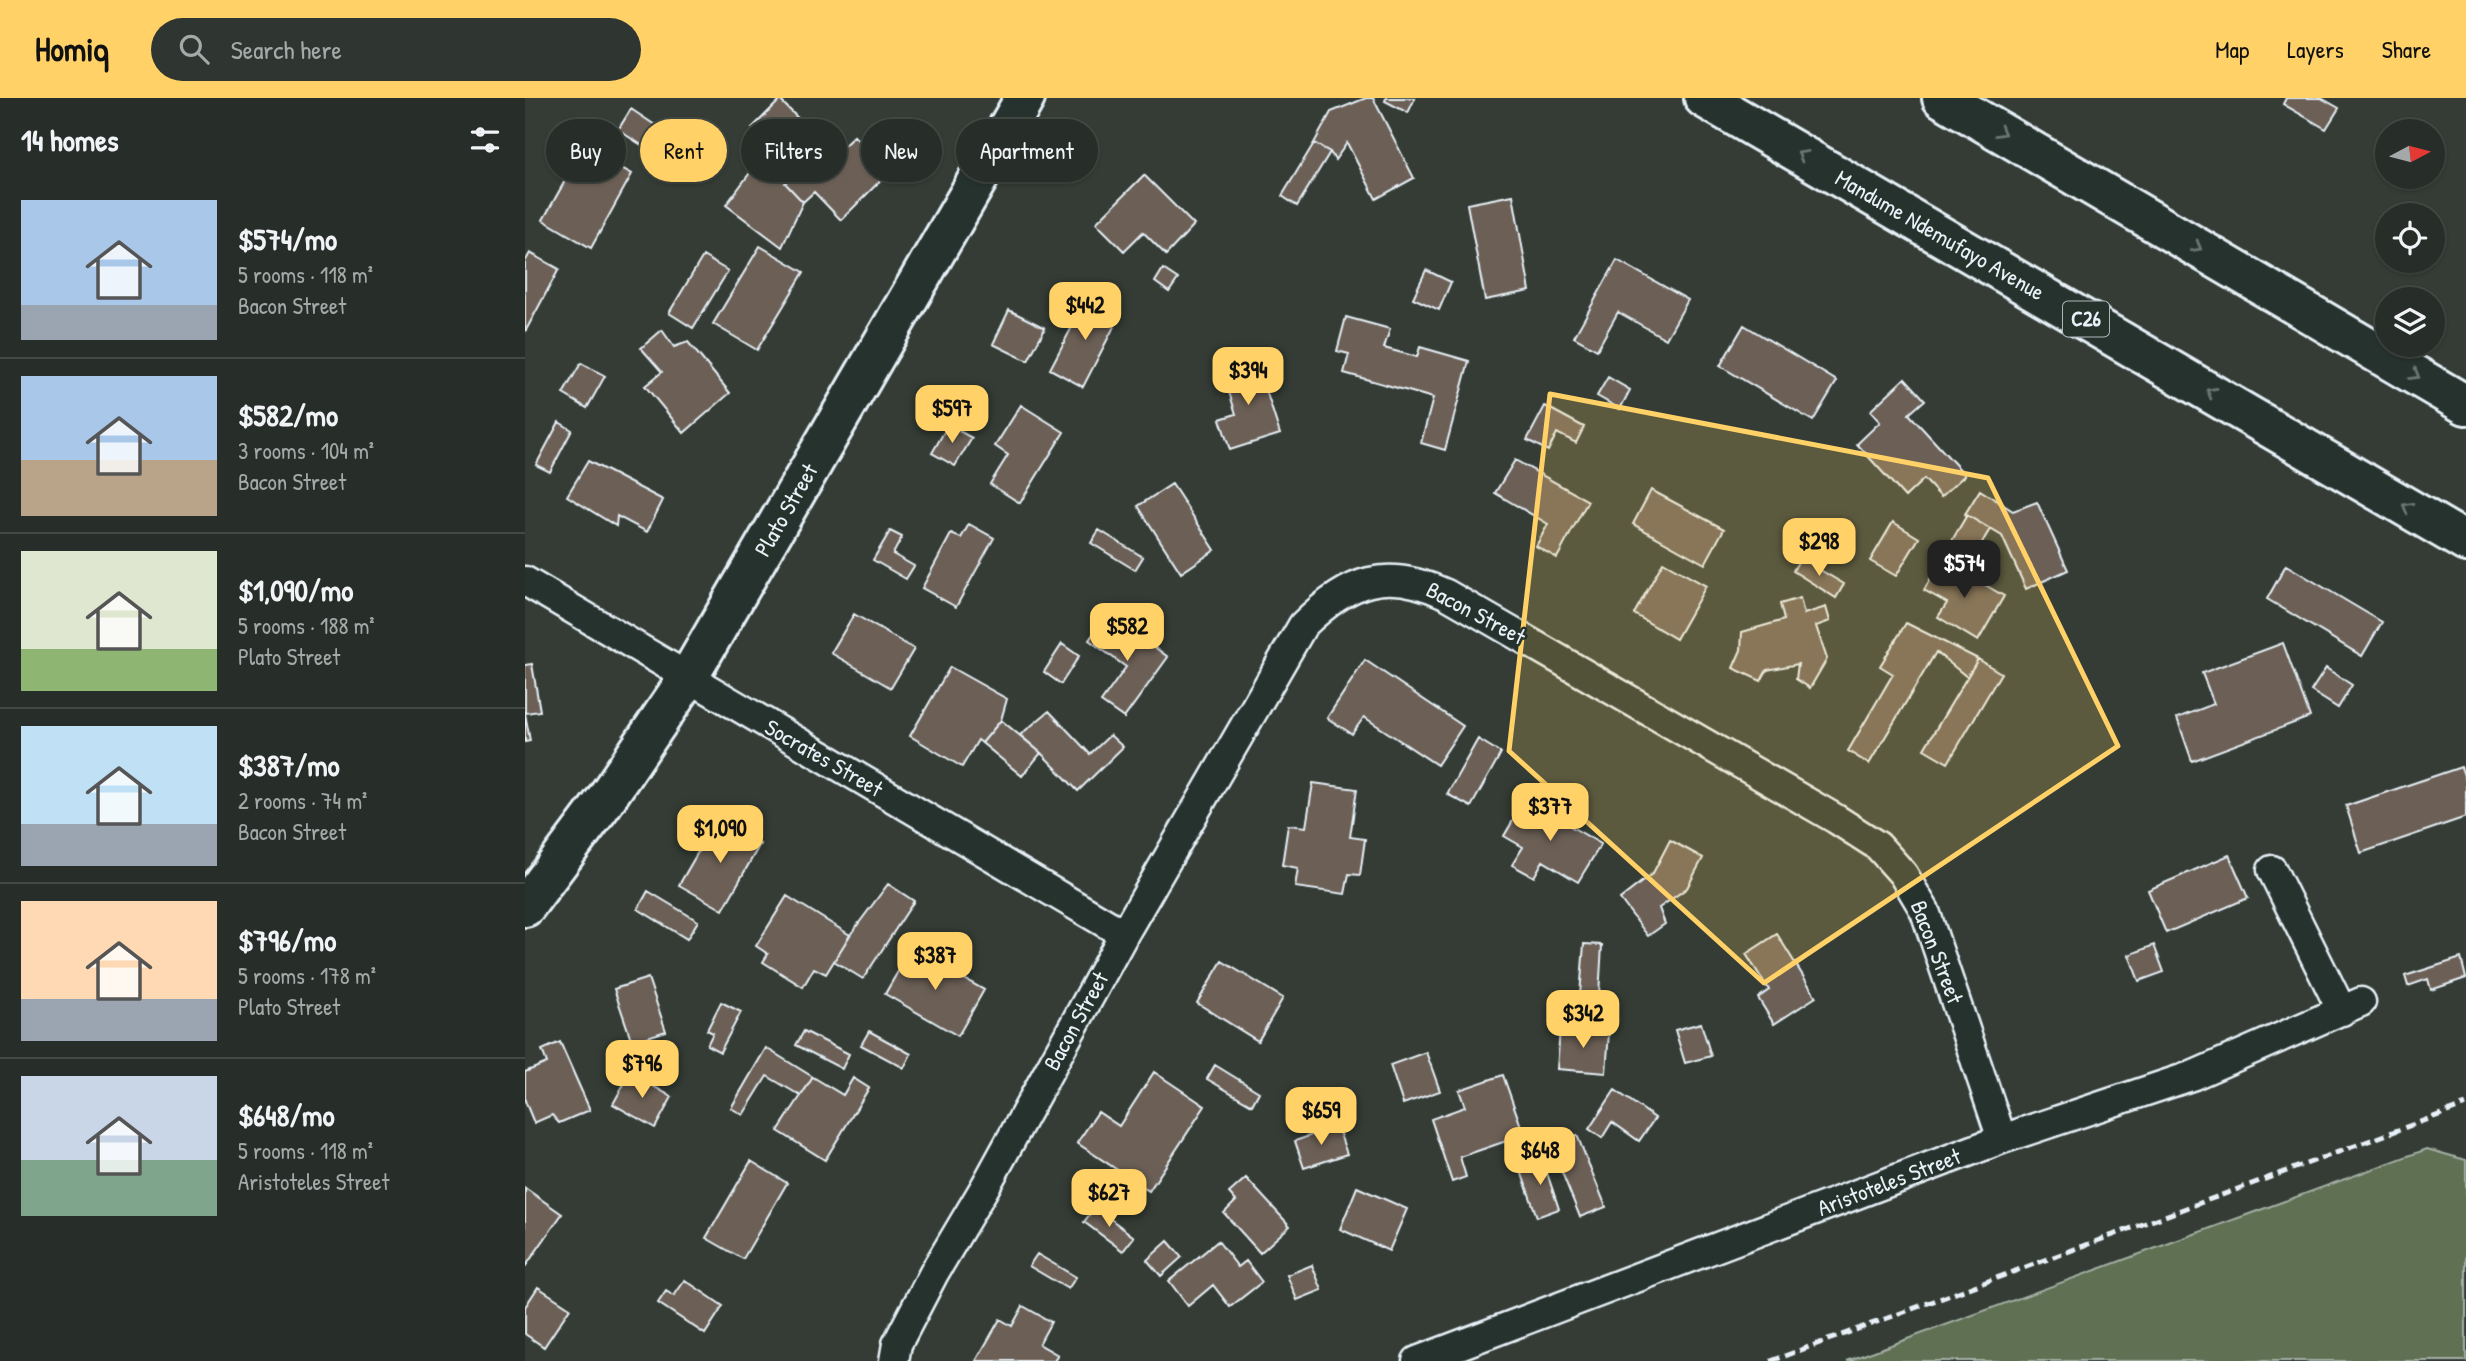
<!DOCTYPE html>
<meta charset="utf-8">
<style>
:root{--surface:#272d28;--page:#2f3530;--text:#f1f3f6;--muted:#a4a8a8;--line:#434945;--accent:#ffd166}
body{margin:0;font-family:"Patrick Hand",sans-serif;background:var(--page);color:var(--text);height:100vh;display:flex;flex-direction:column;font-size:26px;white-space:nowrap}
*{box-sizing:border-box;margin:0}
p{font-size:23px;color:var(--muted)}
.icon{flex:none;width:38px;height:38px;fill:none;stroke:currentColor;stroke-width:2;stroke-linecap:round;stroke-linejoin:round}
.map{position:relative;flex:1;overflow:hidden}
.panel{display:flex;flex-direction:column;background:var(--surface);width:525px}
.panel>*{flex:none}
.hud{position:absolute;left:21px;top:21px;width:665px;height:63px;display:flex;gap:14px}
.needle{width:46px;rotate:83deg}
.controls{position:absolute;left:1850px;top:21px;display:grid;gap:14px}
.controls a{display:grid;place-items:center;width:70px;height:70px;border-radius:50%;background:var(--surface);box-shadow:0 2px 5px #0004,0 0 0 2px var(--line);font-size:35px}
.price{position:absolute;translate:-50% -60px;padding:0 16px;border-radius:14px;background:var(--accent);color:#111;font-size:23px;line-height:46px;filter:drop-shadow(0 2px 4px #0008)}
.price::after{content:'';position:absolute;left:50%;top:42px;width:21px;height:16px;margin-left:-10px;background:inherit;clip-path:polygon(0 0,100% 0,50% 100%)}
.price.on{background:#222;color:#fff}
ul{padding:0;list-style:none}
li{display:flex;align-items:center;gap:21px;height:175px;padding:0 21px}
li+li{border-top:2px solid var(--line)}
li span{display:grid;place-items:center;flex:none;width:196px;height:140px;border-radius:0px;color:#555}
li>.icon{margin-inline-start:auto}
span .icon{width:84px;height:84px;fill:#fffc;stroke-width:1}
li b{font-size:30px}
h2{display:flex;justify-content:space-between;align-items:center;height:84px;padding:0 21px;font-size:30px}
.chip{padding:0 24px;border-radius:32px;background:var(--surface);box-shadow:0 2px 5px #0004,0 0 0 2px var(--line);font-size:24px;line-height:63px}
.chip.on{background:var(--accent);color:#111}
header{display:flex;align-items:center;gap:42px;box-sizing:border-box;height:98px;padding:0 35px;background:var(--accent);color:#111}
header strong{font-size:33px}
nav{display:flex;gap:38px;margin-inline-start:auto;font-size:24px}
.search{width:490px;height:63px;background:var(--page);display:flex;align-items:center;gap:18px;box-sizing:border-box;padding:0 24px;border-radius:38px;color:var(--muted);font-size:26px}
main{display:flex;flex:1;min-height:0}
.map>svg:first-child{display:block}
.green{fill:#607052;stroke:#a4b0a5;stroke-width:2}
.building{fill:#6c6057;stroke:#e8f1f8;stroke-width:2}
.lines{fill:none;stroke-linecap:round;stroke-linejoin:round}
.street-casing{stroke:#e8f1f8;stroke-width:33}
.secondary-casing{stroke:#e8f1f8;stroke-width:44}
.primary-casing{stroke:#e8f1f8;stroke-width:44}
.street{stroke:#26332d;stroke-width:28}
.secondary{stroke:#26332d;stroke-width:38}
.primary{stroke:#26332d;stroke-width:38}
.rail{stroke:#e8f1f8;stroke-width:5;stroke-dasharray:10 5;stroke-linecap:butt}
.oneway{stroke:#6a7674}
.marked{fill:#ffd166;fill-opacity:0.2;stroke:#ffd166;stroke-width:5;stroke-linejoin:round}
.labels{text-anchor:middle;stroke-width:5;stroke-linejoin:round;paint-order:stroke}
.shield{fill:#26332d;stroke:#aeb8bb;stroke-width:2}
.shield-label{font-size:21px;font-weight:bold;fill:#e8f1f8}
.street-label{font-size:23px;fill:#e8f1f8;stroke:#26332d}
</style>
<header>
<strong>Homiq</strong>
<div class="search"><svg class="icon" aria-label="search" viewBox="0 0 24 24"><circle cx="10" cy="10" r="6"/><path d="M15 15l6 6"/></svg>Search here</div>
<nav><a>Map</a><a>Layers</a><a>Share</a></nav>
</header>
<main>
<section class="panel">
<h2>14 homes<svg class="icon" aria-label="filters" viewBox="0 0 24 24"><path d="M4 7h16M4 17h16"/><circle cx="9" cy="7" r="2"/><circle cx="15" cy="17" r="2"/></svg></h2>
<ul>
<li><span style="background:linear-gradient(#a9c7e8 75%,#9aa5b1 0)"><svg class="icon" aria-label="home" viewBox="0 0 24 24"><path d="M3 11l9-7 9 7M6 9v11h12V9"/></svg></span><div><b>$574/mo</b><p>5 rooms · 118 m²</p><p>Bacon Street</p></div></li>
<li><span style="background:linear-gradient(#a9c7e8 60%,#b9a48a 0)"><svg class="icon" aria-label="home" viewBox="0 0 24 24"><path d="M3 11l9-7 9 7M6 9v11h12V9"/></svg></span><div><b>$582/mo</b><p>3 rooms · 104 m²</p><p>Bacon Street</p></div></li>
<li><span style="background:linear-gradient(#dfe7d0 70%,#8fb573 0)"><svg class="icon" aria-label="home" viewBox="0 0 24 24"><path d="M3 11l9-7 9 7M6 9v11h12V9"/></svg></span><div><b>$1,090/mo</b><p>5 rooms · 188 m²</p><p>Plato Street</p></div></li>
<li><span style="background:linear-gradient(#bfe0f5 70%,#9aa5b1 0)"><svg class="icon" aria-label="home" viewBox="0 0 24 24"><path d="M3 11l9-7 9 7M6 9v11h12V9"/></svg></span><div><b>$387/mo</b><p>2 rooms · 74 m²</p><p>Bacon Street</p></div></li>
<li><span style="background:linear-gradient(#ffd9b3 70%,#9aa5b1 0)"><svg class="icon" aria-label="home" viewBox="0 0 24 24"><path d="M3 11l9-7 9 7M6 9v11h12V9"/></svg></span><div><b>$796/mo</b><p>5 rooms · 178 m²</p><p>Plato Street</p></div></li>
<li><span style="background:linear-gradient(#c9d6e8 60%,#7fa58c 0)"><svg class="icon" aria-label="home" viewBox="0 0 24 24"><path d="M3 11l9-7 9 7M6 9v11h12V9"/></svg></span><div><b>$648/mo</b><p>5 rooms · 118 m²</p><p>Aristoteles Street</p></div></li>
</ul>
</section>
<div class="map">
<svg width="1941" height="1263" viewBox="0 0 1941 1263">
<rect width="100%" height="100%" fill="#343c35"/>
<filter id="ink" filterUnits="userSpaceOnUse"><feTurbulence type="fractalNoise" baseFrequency=".0143" numOctaves="2"/><feDisplacementMap in="SourceGraphic" scale="14" xChannelSelector="R" yChannelSelector="G"/><feConvolveMatrix kernelMatrix="1 2 1 2 8 2 1 2 1" color-interpolation-filters="sRGB"/></filter>
<g filter="url(#ink)">
<!-- green -->
<path class="green" d="M1902,1051L1941,1062V1263H1322Z"/>
<!-- building -->
<path class="building" d="M841,0H848L889,80L851,101L822,45L810,62L805,54L789,45L806,14Z
M861,0H890L883,15L860,3Z
M1761,0H1796L1814,10L1801,31L1758,6Z
M255,2L309,57L329,38L364,74L316,122L289,94L278,104L260,85L271,74L227,30Z
M106,11L133,29L129,37L142,45L134,58L93,32Z
M789,45L805,54L772,108L757,98Z
M245,48L271,74L260,85L278,104L257,149L201,107Z
M59,49L107,76L66,150L18,122Z
M619,77L669,127L641,157L618,134L599,153L571,125Z
M988,97L1005,193L960,202L942,106Z
M235,148L279,174L232,252L188,226Z
M5,155L34,171L0,234V164Z
M178,158L203,173L168,230L144,215Z
M1092,162L1163,202L1141,241L1093,214L1072,252L1049,239Z
M638,171L653,181L644,194L630,184Z
M901,172L926,184L914,212L888,200Z
M562,200L595,217L558,289L525,271Z
M484,212L520,230L503,263L468,246Z
M821,219L865,231L859,250L892,259L895,249L944,263L920,352L896,345L908,300L819,275L824,256L812,253Z
M1219,227L1312,283L1288,323L1195,268Z
M137,232L149,249L163,244L205,295L159,335L120,288L137,274L116,250Z
M731,261L755,336L705,352L695,321L711,316L697,272Z
M56,265L80,278L62,310L38,296Z
M1083,279L1105,292L1095,311L1072,298Z
M1380,280L1400,302L1384,316L1440,377L1416,399L1399,381L1380,399L1332,346L1355,324L1345,313Z
M496,307L539,334L495,405L465,386L483,357L470,348Z
M1020,308L1059,329L1051,345L1032,335L1023,353L1002,342Z
M34,324L47,332L25,374L11,367Z
M423,327L447,340L430,368L407,355Z
M990,362L1063,403L1032,460L1011,448L1023,426L970,395Z
M63,363L138,402L122,434L92,418L91,428L42,398Z
M647,386L690,452L656,475L613,408Z
M1126,392L1199,431L1180,466L1108,426Z
M1455,392L1488,413L1512,404L1543,472L1501,491L1477,438L1440,416Z
M1442,417L1465,431L1439,475L1416,461Z
M1368,424L1394,440L1371,478L1345,463Z
M444,426L469,440L431,509L397,490L426,436L436,440Z
M574,432L618,459L610,472L566,445Z
M365,433L377,439L368,456L389,468L381,481L348,462Z
M1275,460L1319,486L1311,500L1268,473Z
M1416,461L1479,498L1453,543L1413,519L1422,505L1399,492Z
M1138,464L1181,488L1151,541L1109,516Z
M1761,467L1857,524L1837,558L1742,501Z
M1275,500L1279,516L1301,509L1305,523L1291,528L1302,561L1285,590L1271,581L1273,566L1242,572L1236,583L1208,570L1216,552L1217,534L1259,522L1255,506Z
M583,515L643,559L599,620L576,604L601,569L564,542Z
M329,516L389,551L366,590L306,555Z
M1381,525L1453,561L1442,579L1411,554L1344,666L1323,653L1368,576L1355,568Z
M1758,545L1785,619L1667,663L1652,620L1689,606L1677,575Z
M537,546L554,558L536,586L519,574Z
M1453,561L1476,575L1423,665L1399,651Z
M840,562L938,628L912,667L839,619L827,636L802,620Z
M7,566L15,613L0,615L5,643L0,644V567Z
M425,569L482,601L476,622L457,645L453,642L437,669L385,638Z
M1801,570L1827,587L1813,610L1786,593Z
M524,613L565,656L585,637L598,649L553,693L516,655L495,637Z
M476,622L516,655L497,678L457,645Z
M953,641L976,655L946,709L922,696Z
M1936,669L1941,683V719L1836,755L1821,708Z
M788,685L832,691L825,739L840,741L835,777L824,776L820,796L770,789L773,770L757,767L763,727L781,729Z
M1000,702L1076,746L1053,784L1018,763L1009,779L987,767L998,749L979,738Z
M192,721L235,746L198,812L154,787Z
M1145,742L1178,760L1162,790L1134,810L1140,826L1123,838L1095,801L1128,775Z
M1704,757L1723,800L1641,835L1623,792Z
M363,786L389,803L338,881L309,863L325,837Z
M123,793L173,823L162,841L113,811Z
M262,798L325,837L301,876L289,870L278,889L238,864L243,856L231,848Z
M1252,836L1291,899L1249,926L1233,900L1244,892L1221,856Z
M1059,846L1077,847L1074,897H1055Z
M1629,847L1639,874L1614,883L1604,857Z
M386,851L459,892L433,938L360,896Z
M1936,860L1941,880L1906,892L1903,881L1883,888L1880,878Z
M697,863L758,900L733,943L672,905Z
M123,880L141,933L107,944L89,891Z
M196,904L216,914L195,954L182,947L188,935L182,932Z
M1176,925L1186,958L1160,965L1150,932Z
M1035,930L1084,934L1081,975L1032,971Z
M279,933L324,956L317,971L271,947Z
M344,933L386,956L379,970L336,947Z
M35,944L65,1012L34,1025L27,1017L9,1025L0,1003V974L22,965L17,952Z
M241,950L288,979L276,998L242,978L218,1017L206,1010Z
M901,954L915,993L878,1006L865,967Z
M690,967L734,994L727,1007L682,981Z
M629,974L680,1008L624,1093L552,1045L573,1014L594,1028Z
M105,975L147,999L130,1030L88,1006Z
M978,977L999,1037L935,1059L941,1079L927,1084L906,1021L940,1009L934,992Z
M288,979L318,997L328,980L344,990L300,1062L253,1033Z
M1090,992L1130,1020L1114,1043L1087,1024L1077,1040L1064,1031Z
M812,1028L822,1056L779,1070L770,1043Z
M1052,1037L1081,1109L1055,1119L1026,1047Z
M1015,1054L1034,1111L1012,1119L996,1073L1007,1069L1004,1058Z
M226,1063L262,1085L218,1161L181,1140Z
M721,1080L765,1128L735,1155L699,1115L711,1103L704,1095Z
M832,1089L882,1111L864,1153L815,1131Z
M0,1090L37,1116L0,1169Z
M570,1109L609,1139L598,1153L559,1124Z
M643,1143L657,1159L636,1178L622,1162Z
M693,1143L713,1169L721,1163L737,1184L705,1209L688,1187L663,1208L644,1183Z
M512,1156L551,1179L543,1191L504,1168Z
M787,1167L797,1192L772,1202L762,1177Z
M160,1182L198,1208L180,1236L133,1205L141,1193L149,1198Z
M13,1189L45,1210L19,1249L0,1236V1209Z
M498,1208L526,1224L514,1246L533,1257L529,1263H451L475,1221L487,1228Z"/>
<g class="lines">
<defs>
<path id="street" d="M0,483L599,836
M1747,772L1817,913
M369,1263L372,1246L409,1175L460,1089L599,836L778,527C824,482 861,468 921,496L1311,721L1353,748L1378,776L1400,813L1477,1041
M892,1263L1477,1041L1669,977L1836,904"/>
<path id="secondary" d="M0,809L78,705L163,580L500,0"/>
<path id="primary" d="M1179,0L1941,444
M1417,0L1941,307"/>
</defs>
<!-- street casing -->
<use href="#street" class="street-casing"/>
<!-- secondary casing -->
<use href="#secondary" class="secondary-casing"/>
<!-- primary casing -->
<use href="#primary" class="primary-casing"/>
<!-- street -->
<use href="#street" class="street"/>
<!-- secondary -->
<use href="#secondary" class="secondary"/>
<!-- primary -->
<use href="#primary" class="primary"/>
<!-- rail -->
<path class="rail" d="M1246,1263L1941,1007"/>
</g>
<!-- one-way arrows -->
<defs><path id="oneway-chevron" d="M-2-3.5L2.5 0L-2 3.5" fill="none" stroke-width="1.6" stroke-linecap="round" stroke-linejoin="round" transform="scale(1.75)"/></defs>
<g class="oneway">
<use href="#oneway-chevron" transform="translate(1476 34) rotate(30)"/>
<use href="#oneway-chevron" transform="translate(1277 57) rotate(-150)"/>
<use href="#oneway-chevron" transform="translate(1672 149) rotate(30)"/>
<use href="#oneway-chevron" transform="translate(1890 277) rotate(30)"/>
<use href="#oneway-chevron" transform="translate(1686 294) rotate(-150)"/>
<use href="#oneway-chevron" transform="translate(1882 409) rotate(-150)"/>
</g>
</g>
<!-- marked area -->
<path class="marked" d="M1025,296L1463,380L1593,648L1239,885L984,653Z"/>
<g class="labels">
<!-- shield labels -->
<rect class="shield" x="1538" y="203.5" width="46" height="35" rx="5"/>
<g class="shield-label">
<text x="1561" y="228">C26</text>
</g>
<!-- street labels -->
<g class="street-label">
<text transform="translate(1415 137) rotate(30)" y="8">Mandume Ndemufayo Avenue</text>
<text transform="translate(261 412) rotate(-60)" y="8">Plato Street</text>
<text transform="translate(951 515) rotate(28)" y="8">Bacon Street</text>
<text transform="translate(299 660) rotate(30)" y="8">Socrates Street</text>
<text transform="translate(1412 854) rotate(69)" y="8">Bacon Street</text>
<text transform="translate(551 923) rotate(-61)" y="8">Bacon Street</text>
<text transform="translate(1364 1084) rotate(-21)" y="8">Aristoteles Street</text>
</g>
</g>
</svg>
<div class="controls">
<a><svg class="needle" viewBox="-14 -14 28 28"><path d="M0-13l5 13h-10z" fill="#e53935"/><path d="M0 13l5-13h-10z" fill="#a4a8a8"/></svg></a>
<a><svg class="icon" aria-label="locate" viewBox="0 0 24 24"><circle cx="12" cy="12" r="6"/><path d="M12 2v4M12 18v4M2 12h4M18 12h4"/></svg></a>
<a><svg class="icon" aria-label="layers" viewBox="0 0 24 24"><path d="M12 4l9 5-9 5-9-5zM3 14l9 5 9-5"/></svg></a>
</div>
<b class="price" style="left:560px;top:244px">$442</b>
<b class="price" style="left:723px;top:309px">$394</b>
<b class="price" style="left:427px;top:347px">$597</b>
<b class="price" style="left:1294px;top:480px">$298</b>
<b class="price on" style="left:1439px;top:502px">$574</b>
<b class="price" style="left:602px;top:565px">$582</b>
<b class="price" style="left:1025px;top:745px">$377</b>
<b class="price" style="left:195px;top:767px">$1,090</b>
<b class="price" style="left:410px;top:894px">$387</b>
<b class="price" style="left:1058px;top:952px">$342</b>
<b class="price" style="left:117px;top:1002px">$796</b>
<b class="price" style="left:796px;top:1049px">$659</b>
<b class="price" style="left:1015px;top:1089px">$648</b>
<b class="price" style="left:584px;top:1131px">$627</b>
<div class="hud">
<a class="chip">Buy</a>
<a class="chip on">Rent</a>
<a class="chip">Filters</a>
<a class="chip">New</a>
<a class="chip">Apartment</a>
</div>
</div>
</main>
